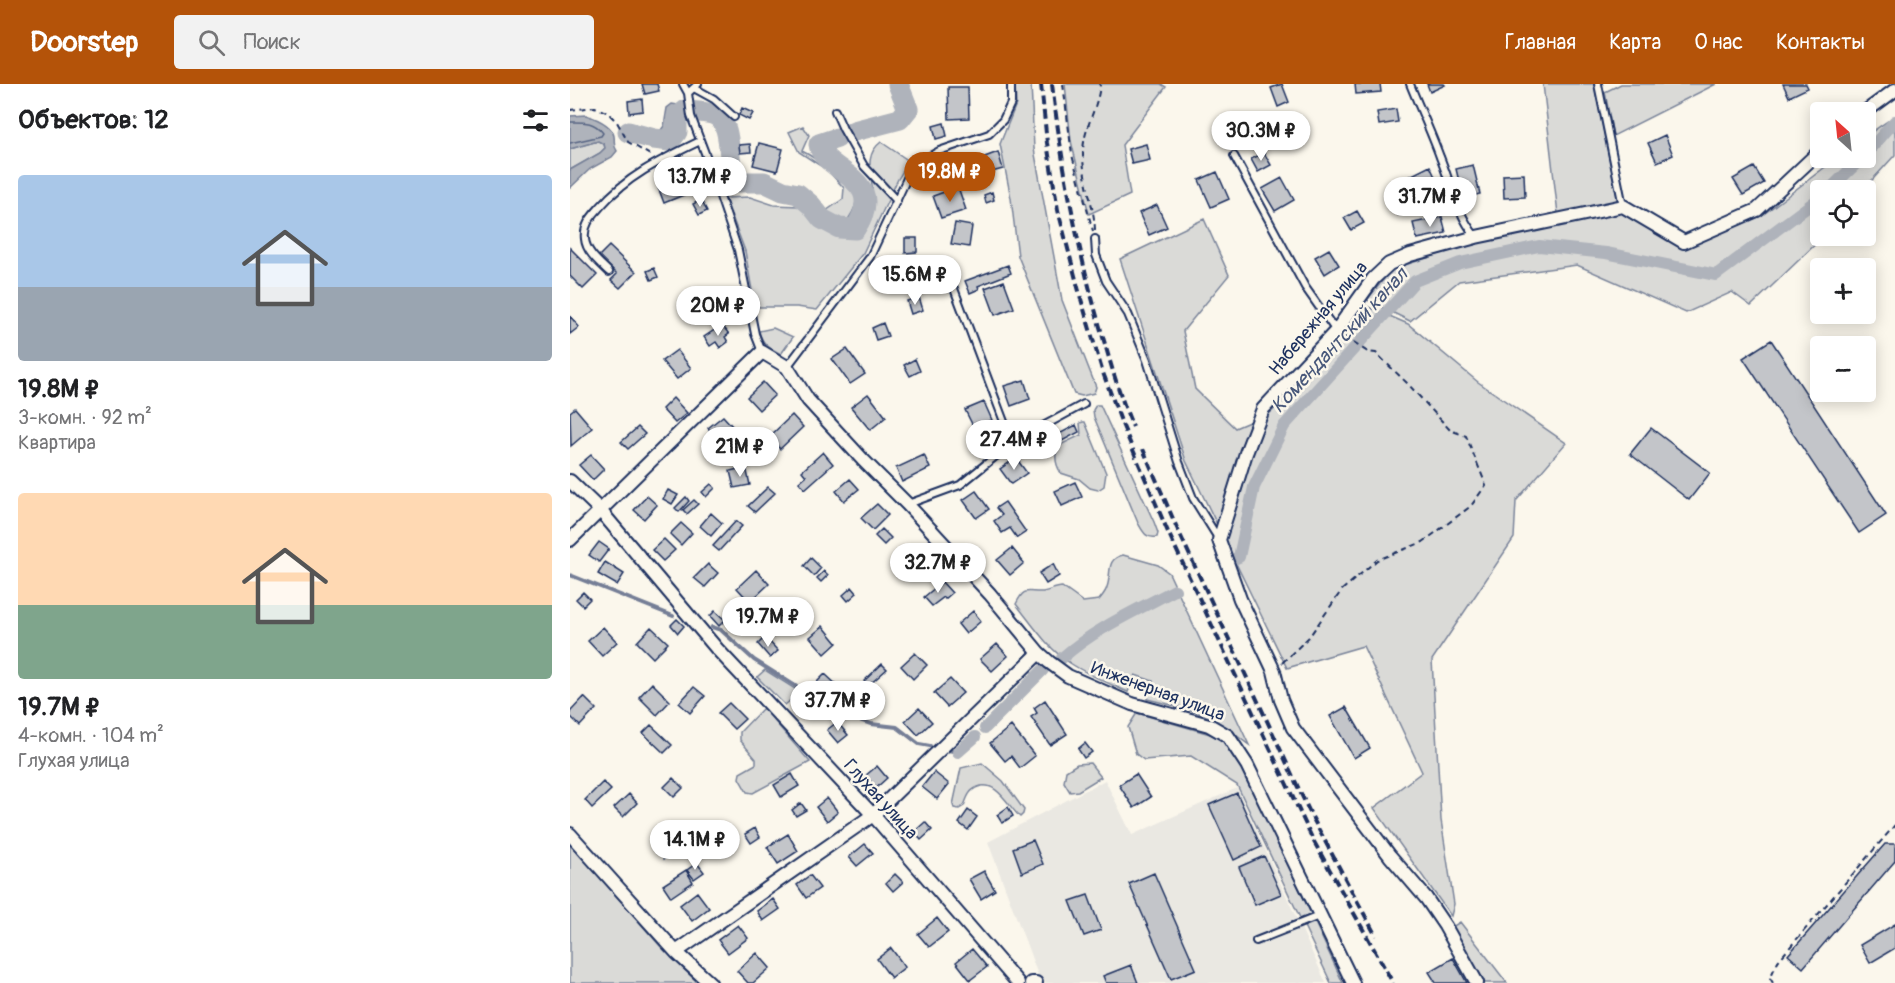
<!DOCTYPE html>
<html lang="ru">
<meta charset="utf-8">
<style>
:root{--surface:#fff;--page:#f2f2f2;--text:#202124;--muted:#757577;--accent:#b45309}
body{margin:0;font-family:Pangolin,sans-serif;background:var(--page);color:var(--text);height:100vh;display:flex;flex-direction:column;font-size:22px;white-space:nowrap}
*{box-sizing:border-box;margin:0}
p{font-size:20px;color:var(--muted)}
.icon{flex:none;width:33px;height:33px;fill:none;stroke:currentColor;stroke-width:2;stroke-linecap:round;stroke-linejoin:round}
.map{position:relative;flex:1;overflow:hidden}
.details{display:flex;flex-direction:column;background:var(--surface);width:570px}
.details>*{flex:none}
.needle{width:39px;rotate:333deg}
.buttons{position:absolute;left:1240px;top:18px;display:grid;gap:12px}
.buttons a{display:grid;place-items:center;width:66px;height:66px;border-radius:6px;background:var(--surface);box-shadow:0 3px 15px #0003;font-size:30px}
.price{position:absolute;translate:-50% -51px;padding:0 14px;border-radius:21px;background:#fff;color:#222;font-size:20px;line-height:39px;filter:drop-shadow(0 2px 3px #0008)}
.price::after{content:'';position:absolute;left:50%;top:36px;width:18px;height:14px;margin-left:-9px;background:inherit;clip-path:polygon(0 0,100% 0,50% 100%)}
.price.on{background:var(--accent);color:#fff}
ul{padding:0;list-style:none}
li{display:grid;align-content:center;gap:12px;height:318px;padding:0 18px}
li span{display:grid;place-items:center;height:186px;border-radius:6px;color:#555}
li>.icon{margin-inline-start:auto}
span .icon{width:108px;height:108px;fill:#fffc;stroke-width:1}
li b{font-size:26px}
h2{display:flex;justify-content:space-between;align-items:center;height:72px;padding:0 18px;font-size:26px}
header{display:flex;align-items:center;gap:36px;box-sizing:border-box;height:84px;padding:0 30px;background:var(--accent);color:#fff}
header strong{font-size:28px}
nav{display:flex;gap:33px;margin-inline-start:auto;font-size:21px}
.search{width:420px;height:54px;background:var(--page);display:flex;align-items:center;gap:15px;box-sizing:border-box;padding:0 21px;border-radius:6px;color:var(--muted);font-size:22px}
main{display:flex;flex:1;min-height:0}
.map>svg:first-child{display:block}
.built{fill:#eae8e2}
.green{fill:#dadad7;stroke:#7a849a;stroke-width:1.5}
.water{fill:#afb3bb;stroke:#747e96;stroke-width:1.5}
.lines{fill:none;stroke-linecap:round;stroke-linejoin:round}
.shore{stroke:#566483;stroke-width:1.5}
.stream{stroke:#747e96;stroke-width:4}
.canal{stroke:#afb3bb;stroke-width:12}
.river{stroke:#afb3bb;stroke-width:21}
.building{fill:#c3c5c9;stroke:#1b2f5e;stroke-width:1.5}
.lane-casing{stroke:#1b2f5e;stroke-width:10}
.street-casing{stroke:#1b2f5e;stroke-width:16}
.path{stroke:#1b2f5e;stroke-width:2;stroke-dasharray:6 4.5;stroke-linecap:butt}
.lane{stroke:#fbf7ec;stroke-width:6}
.street{stroke:#fbf7ec;stroke-width:12}
.rail{stroke:#1b2f5e;stroke-width:4;stroke-dasharray:9 4.5;stroke-linecap:butt}
.labels{text-anchor:middle;stroke-width:5;stroke-linejoin:round;paint-order:stroke}
.street-label{font-size:18px;fill:#1b2f5e;stroke:#fbf7ec}
.water-label{font-size:20px;font-style:italic;fill:#47577a;stroke:#fbf7ec}
</style>
<header>
<strong>Doorstep</strong>
<div class="search"><svg class="icon" aria-label="search" viewBox="0 0 24 24"><circle cx="10" cy="10" r="6"/><path d="M15 15l6 6"/></svg>Поиск</div>
<nav><a>Главная</a><a>Карта</a><a>О нас</a><a>Контакты</a></nav>
</header>
<main>
<section class="details">
<h2>Объектов: 12<svg class="icon" aria-label="filters" viewBox="0 0 24 24"><path d="M4 7h16M4 17h16"/><circle cx="9" cy="7" r="2"/><circle cx="15" cy="17" r="2"/></svg></h2>
<ul>
<li><span style="background:linear-gradient(#a9c7e8 60%,#9aa5b1 0)"><svg class="icon" aria-label="home" viewBox="0 0 24 24"><path d="M3 11l9-7 9 7M6 9v11h12V9"/></svg></span><div><b>19.8M ₽</b><p>3-комн. · 92 m²</p><p>Квартира</p></div></li>
<li><span style="background:linear-gradient(#ffd9b3 60%,#7fa58c 0)"><svg class="icon" aria-label="home" viewBox="0 0 24 24"><path d="M3 11l9-7 9 7M6 9v11h12V9"/></svg></span><div><b>19.7M ₽</b><p>4-комн. · 104 m²</p><p>Глухая улица</p></div></li>
</ul>
</section>
<div class="map">
<svg width="1325" height="899" viewBox="0 0 1325 899">
<rect width="100%" height="100%" fill="#fbf7ec"/>
<filter id="ink" filterUnits="userSpaceOnUse"><feTurbulence type="fractalNoise" baseFrequency=".0167" numOctaves="2"/><feDisplacementMap in="SourceGraphic" scale="12" xChannelSelector="R" yChannelSelector="G"/><feConvolveMatrix kernelMatrix="1 2 1 2 8 2 1 2 1" color-interpolation-filters="sRGB"/></filter>
<g filter="url(#ink)">
<!-- built -->
<path class="built" d="M535,696L562,751L667,704L756,899H471L418,758Z"/>
<!-- green -->
<path class="green" d="M445,0H461L464,65L492,216L526,303L524,309L512,312L504,310L448,172L441,114L430,60L446,20Z
M495,0H591L596,3L552,61L560,111L519,130L501,57Z
M973,0H1024L1048,117L988,130Z
M1051,0H1146L1043,52L1035,8Z
M1325,32V71L1293,106H1251V152H1254L1181,222L1162,208L1116,229L1007,181L889,197L840,237L797,216L822,185L908,158L1051,127L1115,163L1191,132L1267,74H1296V52Z
M233,42L239,51L232,67C246,74 256,82 268,91C272,93 278,95 281,99C292,110 285,127 276,138L267,140L253,129L273,115L274,104L257,86L229,68L219,48Z
M28,57L34,60L35,64L30,69L0,86V65Z
M311,58L339,77L328,95L293,169L247,226L227,223H185L175,167L155,114L180,113L204,121L229,122L248,138L268,147L286,148C292,139 300,129 302,118C306,97 290,74 311,58Z
M634,135L659,191L613,247L625,305L665,344L700,329L756,276L779,247L794,221L838,240L908,298L996,359L946,417L944,454L862,576L871,736L884,820L881,832L804,724L852,688L793,562L717,584L616,377L550,175Z
M203,244L223,253L211,270C199,264 192,260 189,247Z
M526,321H530L584,438L588,449L587,453C576,455 573,448 568,439L524,333L523,326Z
M513,338H515L536,389L534,402L528,406L520,404L509,395L491,389C485,380 484,372 488,362L511,351L510,339Z
M553,471L588,481L599,489L679,661C665,651 652,639 636,632C618,624 597,620 577,615L583,597L565,591L558,608C538,599 518,591 500,579C478,565 462,540 446,520C455,502 457,509 473,508C479,507 486,503 492,503L513,518L529,516C532,512 536,508 537,503C542,490 535,475 553,471Z
M195,586L230,608L215,621L187,593Z
M193,624L240,678L183,709L177,708L169,694L170,689L186,680V675L170,656V648Z
M567,629L640,650L656,657L673,684L773,899H761L667,701L621,672L574,676L566,670L558,643Z
M412,679L433,697L454,726L453,730L450,733C438,722 427,696 408,703C399,706 397,714 394,722L389,725L384,724L383,721L391,684Z
M520,679L531,693L508,707L500,708L494,698L496,687L507,680Z
M0,759L91,863L128,899H0Z
M890,838L937,899H915L882,843Z"/>
<!-- water -->
<path class="water" d="M113,18L116,21L138,23L144,31C135,27 126,29 116,26L107,33V48L100,57L84,55L94,42L97,24L102,20L108,21Z
M16,31C25,34 42,41 44,52C45,59 43,61 47,67L42,73L20,85L0,104V86L30,69L35,64L34,60L28,57L0,65V32Z"/>
<g class="lines">
<!-- shore -->
<path class="shore" d="M0,38C14,38 24,37 33,49L31,52L0,59"/>
<!-- stream -->
<path class="stream" d="M0,491L103,532
M142,543L151,546L184,576L265,627L301,640L327,643L349,660L360,662
M378,666L388,668"/>
<!-- canal -->
<path class="canal" d="M1296,70L1325,37
M1259,106L1292,74
M664,475L669,473L684,403L714,342L845,197L890,179L969,162L1036,169L1146,191L1251,113
M492,574C524,545 567,526 605,506
M415,644L473,586
M388,668L405,653"/>
<!-- river -->
<path class="river" d="M284,47L330,35L338,25L328,0
M58,48L84,55L100,57L107,48V33L116,26C126,29 135,27 145,31C165,41 155,79 166,98H194L213,107L228,110L241,121L252,135L269,144L285,145C320,92 253,90 249,60L267,54"/>
</g>
<!-- building -->
<path class="building" d="M72,0H87L89,7L75,10Z
M712,0L719,18L708,23L701,4Z
M785,0H810L811,8L786,10Z
M857,0H874L875,1L860,8Z
M1213,0H1236L1238,4L1219,13Z
M378,3H398L399,34L379,35Z
M72,15L73,27L59,29L58,17Z
M172,24L183,29L179,36L169,31Z
M826,25L828,38L809,41L807,28Z
M707,34L710,54L696,56L693,36Z
M374,39L377,52L366,55L363,42Z
M1095,51L1103,71L1087,78L1078,59Z
M189,59L213,65L207,87L183,81Z
M180,60L181,68L170,69L169,61Z
M576,60L580,76L562,80L558,65Z
M428,68L433,85L418,89L412,74Z
M694,69L701,81L688,88L681,75Z
M398,79L400,85L385,90L383,84Z
M903,81L910,110L893,114L886,85Z
M860,82L871,106L847,117L836,94Z
M1184,83L1194,99L1173,111L1163,95Z
M647,88L659,115L641,123L629,96Z
M954,90L955,113L934,114L933,91Z
M110,94L116,110L94,119L88,103Z
M712,94L724,116L705,127L692,105Z
M388,103L396,126L371,134L363,112Z
M829,105L839,125L828,131L817,111Z
M422,108L424,116L416,119L414,111Z
M131,116L137,127L129,131L123,120Z
M587,121L597,143L579,151L569,129Z
M787,127L794,139L781,146L774,134Z
M872,133L876,149L847,155L843,139Z
M385,139L402,142L399,163L381,160Z
M335,154H347V168L335,169Z
M39,162L66,188L50,204L41,196L47,190L29,172Z
M0,164L27,191L13,205L0,192Z
M759,165L769,181L755,190L745,173Z
M438,181L441,189L408,202L409,205L400,209L395,197Z
M84,184L88,193L81,196L77,187Z
M434,197L444,224L425,231L415,204Z
M349,213L353,226L341,230L337,217Z
M0,232L9,243L0,250Z
M313,239L318,252L306,256L302,244Z
M152,241L159,250L155,253L158,258L150,264L146,258L140,262L134,253Z
M1201,256L1316,431L1289,449L1173,274Z
M277,265L295,290L280,300L262,275Z
M107,266L121,284L107,295L92,277Z
M345,275L350,287L340,292L334,281Z
M454,296L460,315L441,322L434,302Z
M193,298L205,311L189,326L177,313Z
M298,310L316,333L300,346L281,323Z
M103,314L117,329L105,339L92,325Z
M414,318L422,336L404,344L395,326Z
M5,324L22,344L1,362L0,328Z
M222,331L233,343L210,365L199,353Z
M153,332L162,342L147,354L138,344Z
M506,341L509,348L492,357L489,350Z
M68,343L75,350L58,365L51,358Z
M1081,344L1140,389L1119,416L1060,370Z
M253,368L263,380L235,405L229,398L236,392L232,387Z
M21,371L34,385L23,396L9,381Z
M354,371L360,384L332,398L326,384Z
M446,374L457,389L441,400L430,385Z
M176,383L180,401L164,404L160,387Z
M280,395L289,405L274,417L266,407Z
M505,398L512,413L492,422L485,407Z
M141,400L145,404L136,413L132,408Z
M198,403L205,409L185,428L178,422Z
M98,406L108,411L102,420L93,415Z
M406,407L419,425L406,434L393,416Z
M77,412L87,421L74,435L64,426Z
M116,413L119,417L109,428L105,424Z
M124,416L128,420L117,430L113,426Z
M435,418L456,448L447,454L440,444L432,449L424,437L432,431L426,424Z
M307,420L318,431L303,446L291,434Z
M141,429L152,439L141,452L130,442Z
M166,437L172,442L149,467L143,462Z
M111,439L122,449L111,461L100,450Z
M312,445L321,454L314,461L305,452Z
M94,455L105,466L93,477L82,466Z
M29,458L39,465L29,478L19,471Z
M442,464L454,479L440,491L427,476Z
M241,474L251,484L244,492L234,482Z
M35,478L54,490L47,501L28,490Z
M138,480L148,489L135,503L124,494Z
M483,480L489,492L476,500L469,489Z
M186,486L199,500L180,518L167,504Z
M254,487L258,491L251,498L247,494Z
M372,498L382,509L375,515L374,513L362,522L354,513Z
M282,503L287,509L278,517L273,511Z
M13,508L20,515L13,522L6,515Z
M216,523L226,534L216,544L205,533Z
M145,527L155,536L149,542L140,532Z
M403,527L411,537L396,550L388,540Z
M107,535L114,542L108,549L101,541Z
M253,542L267,559L255,570L240,553Z
M33,543L47,558L32,572L18,557Z
M81,543L98,559L83,574L67,558Z
M195,553L208,567L200,574L188,560Z
M427,560L438,572L422,587L410,575Z
M345,569L357,581L343,595L331,582Z
M312,580L317,585L298,602L294,597Z
M255,590L270,604L261,613L246,599Z
M380,595L393,609L377,623L364,609Z
M82,599L100,617L87,631L69,613Z
M124,603L135,612L120,629L109,619Z
M14,613L26,625L10,642L0,632V628Z
M231,616L236,622L229,629L223,623Z
M475,616L497,650L480,661L461,633L467,629L464,624Z
M159,619L175,635L164,645L148,629Z
M776,623L800,664L784,674L760,632Z
M349,624L362,638L348,651L335,637Z
M267,638L278,651L268,659L257,646Z
M81,641L102,661L94,669L73,649Z
M441,642L465,672L450,684L441,672L435,677L420,659Z
M515,659L522,668L514,674L508,665Z
M307,682L317,694L306,704L295,692Z
M364,688L379,700L367,715L352,703Z
M222,690L229,702L211,713L204,701Z
M566,690L581,713L564,724L549,701Z
M103,694L113,704L104,713L94,703Z
M33,698L41,706L22,724L15,716Z
M667,709L691,763L664,776L639,721Z
M59,710L67,719L53,733L44,724Z
M257,714L268,728L257,737L246,723Z
M231,719L236,726L226,732L222,726Z
M438,723L443,732L432,739L427,731Z
M398,726L407,733L398,746L389,739Z
M355,738L362,746L351,756L344,748Z
M185,744L190,753L181,759L175,750Z
M93,748L106,767L94,775L81,756Z
M218,750L228,767L208,780L197,763Z
M463,756L473,780L452,789L443,764Z
M295,760L303,769L287,782L279,773Z
M1315,760H1325V777L1233,884L1218,871Z
M694,772L711,810L685,821L669,783Z
M127,779L134,788L124,795L117,786Z
M116,786L123,798L101,813L93,801Z
M414,787L425,806L411,815L399,795Z
M584,789L626,885L601,895L559,800Z
M325,790L333,798L323,807L316,799Z
M240,791L250,804L236,814L227,801Z
M127,808L139,824L122,837L110,821Z
M518,811L531,846L514,852L500,817Z
M203,815L210,825L193,837L187,827Z
M367,834L378,848L359,863L348,850Z
M1325,840V864L1300,879L1290,861Z
M168,841L178,854L158,869L148,856Z
M321,864L335,883L321,894L307,875Z
M402,865L417,883L400,896L386,878Z
M187,869L200,884L183,899H178L167,887Z
M883,874L897,899H866L859,888Z
M561,881L568,899H536L533,892Z"/>
<g class="lines">
<defs>
<path id="lane" d="M113,0L118,9
M128,0L118,9L121,32L138,77L168,166L185,250L192,268
M840,0C850,25 861,48 870,73C881,100 887,130 906,153
M1028,0L1053,122
M124,4L144,15L164,33
M265,27L273,45L294,82L327,117
M664,72L735,203L766,247
M525,155L526,171L536,197L558,230L577,276L609,378L623,414L648,454
M39,188C30,179 16,168 15,155C13,141 22,132 30,123C58,91 93,75 130,57
M217,283L300,173L338,92L351,77L369,67L419,50L433,36L441,19V0
M442,359L514,320
M338,420L390,401L442,359L383,202
M686,857L749,832"/>
<path id="street" d="M1295,28L1325,6
M0,397L29,425L147,565L303,731L448,899
M0,456L192,268L217,283L238,316L293,376L337,420L420,510L469,569L479,578L498,592L562,620L639,641L658,652L677,681L783,899
M0,750L106,868L140,899
M106,868L303,731L469,569
M461,899H466
M907,899L875,842L856,814L820,772L723,644L711,616L704,587L670,515L649,456L676,369L693,325L766,247L803,195L819,180L840,171L906,153L1053,122L1114,158L1187,126L1251,66"/>
</defs>
<!-- lane casing -->
<use href="#lane" class="lane-casing"/>
<!-- street casing -->
<use href="#street" class="street-casing"/>
<!-- path -->
<path class="path" d="M493,0L502,71L523,147
M0,26L25,23L38,29L47,38L58,58L82,72
M525,146C524,117 509,87 514,58C517,39 529,19 530,0
M712,579L739,553L772,506L807,476L853,458L901,422L916,401L896,352L880,346L839,301L806,269L798,268L774,253
M1203,899L1200,894L1208,877L1325,741"/>
<!-- lane -->
<use href="#lane" class="lane"/>
<!-- street -->
<use href="#street" class="street"/>
<!-- rail -->
<path class="rail" d="M471,0L477,59L488,126L511,215L532,286L552,340L598,448L743,756L823,899
M482,0C492,83 507,163 530,243C540,277 549,311 563,343
M573,365L607,444L741,731L806,852"/>
</g>
</g>
<g class="labels">
<!-- street labels -->
<g class="street-label">
<text transform="translate(748 234) rotate(-50)" y="6">Набережная улица</text>
<text transform="translate(588 607) rotate(20)" y="6">Инженерная улица</text>
<text transform="translate(311 715) rotate(48)" y="6">Глухая улица</text>
</g>
<!-- water labels -->
<g class="water-label">
<text transform="translate(769 256) rotate(-47)" y="7">Комендантский канал</text>
</g>
</g>
</svg>
<div class="buttons">
<a><svg class="needle" viewBox="-14 -14 28 28"><path d="M0-13l5 13h-10z" fill="#e53935"/><path d="M0 13l5-13h-10z" fill="#757577"/></svg></a>
<a><svg class="icon" aria-label="locate" viewBox="0 0 24 24"><circle cx="12" cy="12" r="6"/><path d="M12 2v4M12 18v4M2 12h4M18 12h4"/></svg></a>
<a>+</a>
<a>−</a>
</div>
<b class="price" style="left:691px;top:78px">30.3M ₽</b>
<b class="price on" style="left:380px;top:119px">19.8M ₽</b>
<b class="price" style="left:130px;top:124px">13.7M ₽</b>
<b class="price" style="left:860px;top:144px">31.7M ₽</b>
<b class="price" style="left:345px;top:222px">15.6M ₽</b>
<b class="price" style="left:148px;top:253px">20M ₽</b>
<b class="price" style="left:444px;top:387px">27.4M ₽</b>
<b class="price" style="left:170px;top:394px">21M ₽</b>
<b class="price" style="left:368px;top:510px">32.7M ₽</b>
<b class="price" style="left:198px;top:564px">19.7M ₽</b>
<b class="price" style="left:268px;top:648px">37.7M ₽</b>
<b class="price" style="left:125px;top:787px">14.1M ₽</b>
</div>
</main>
